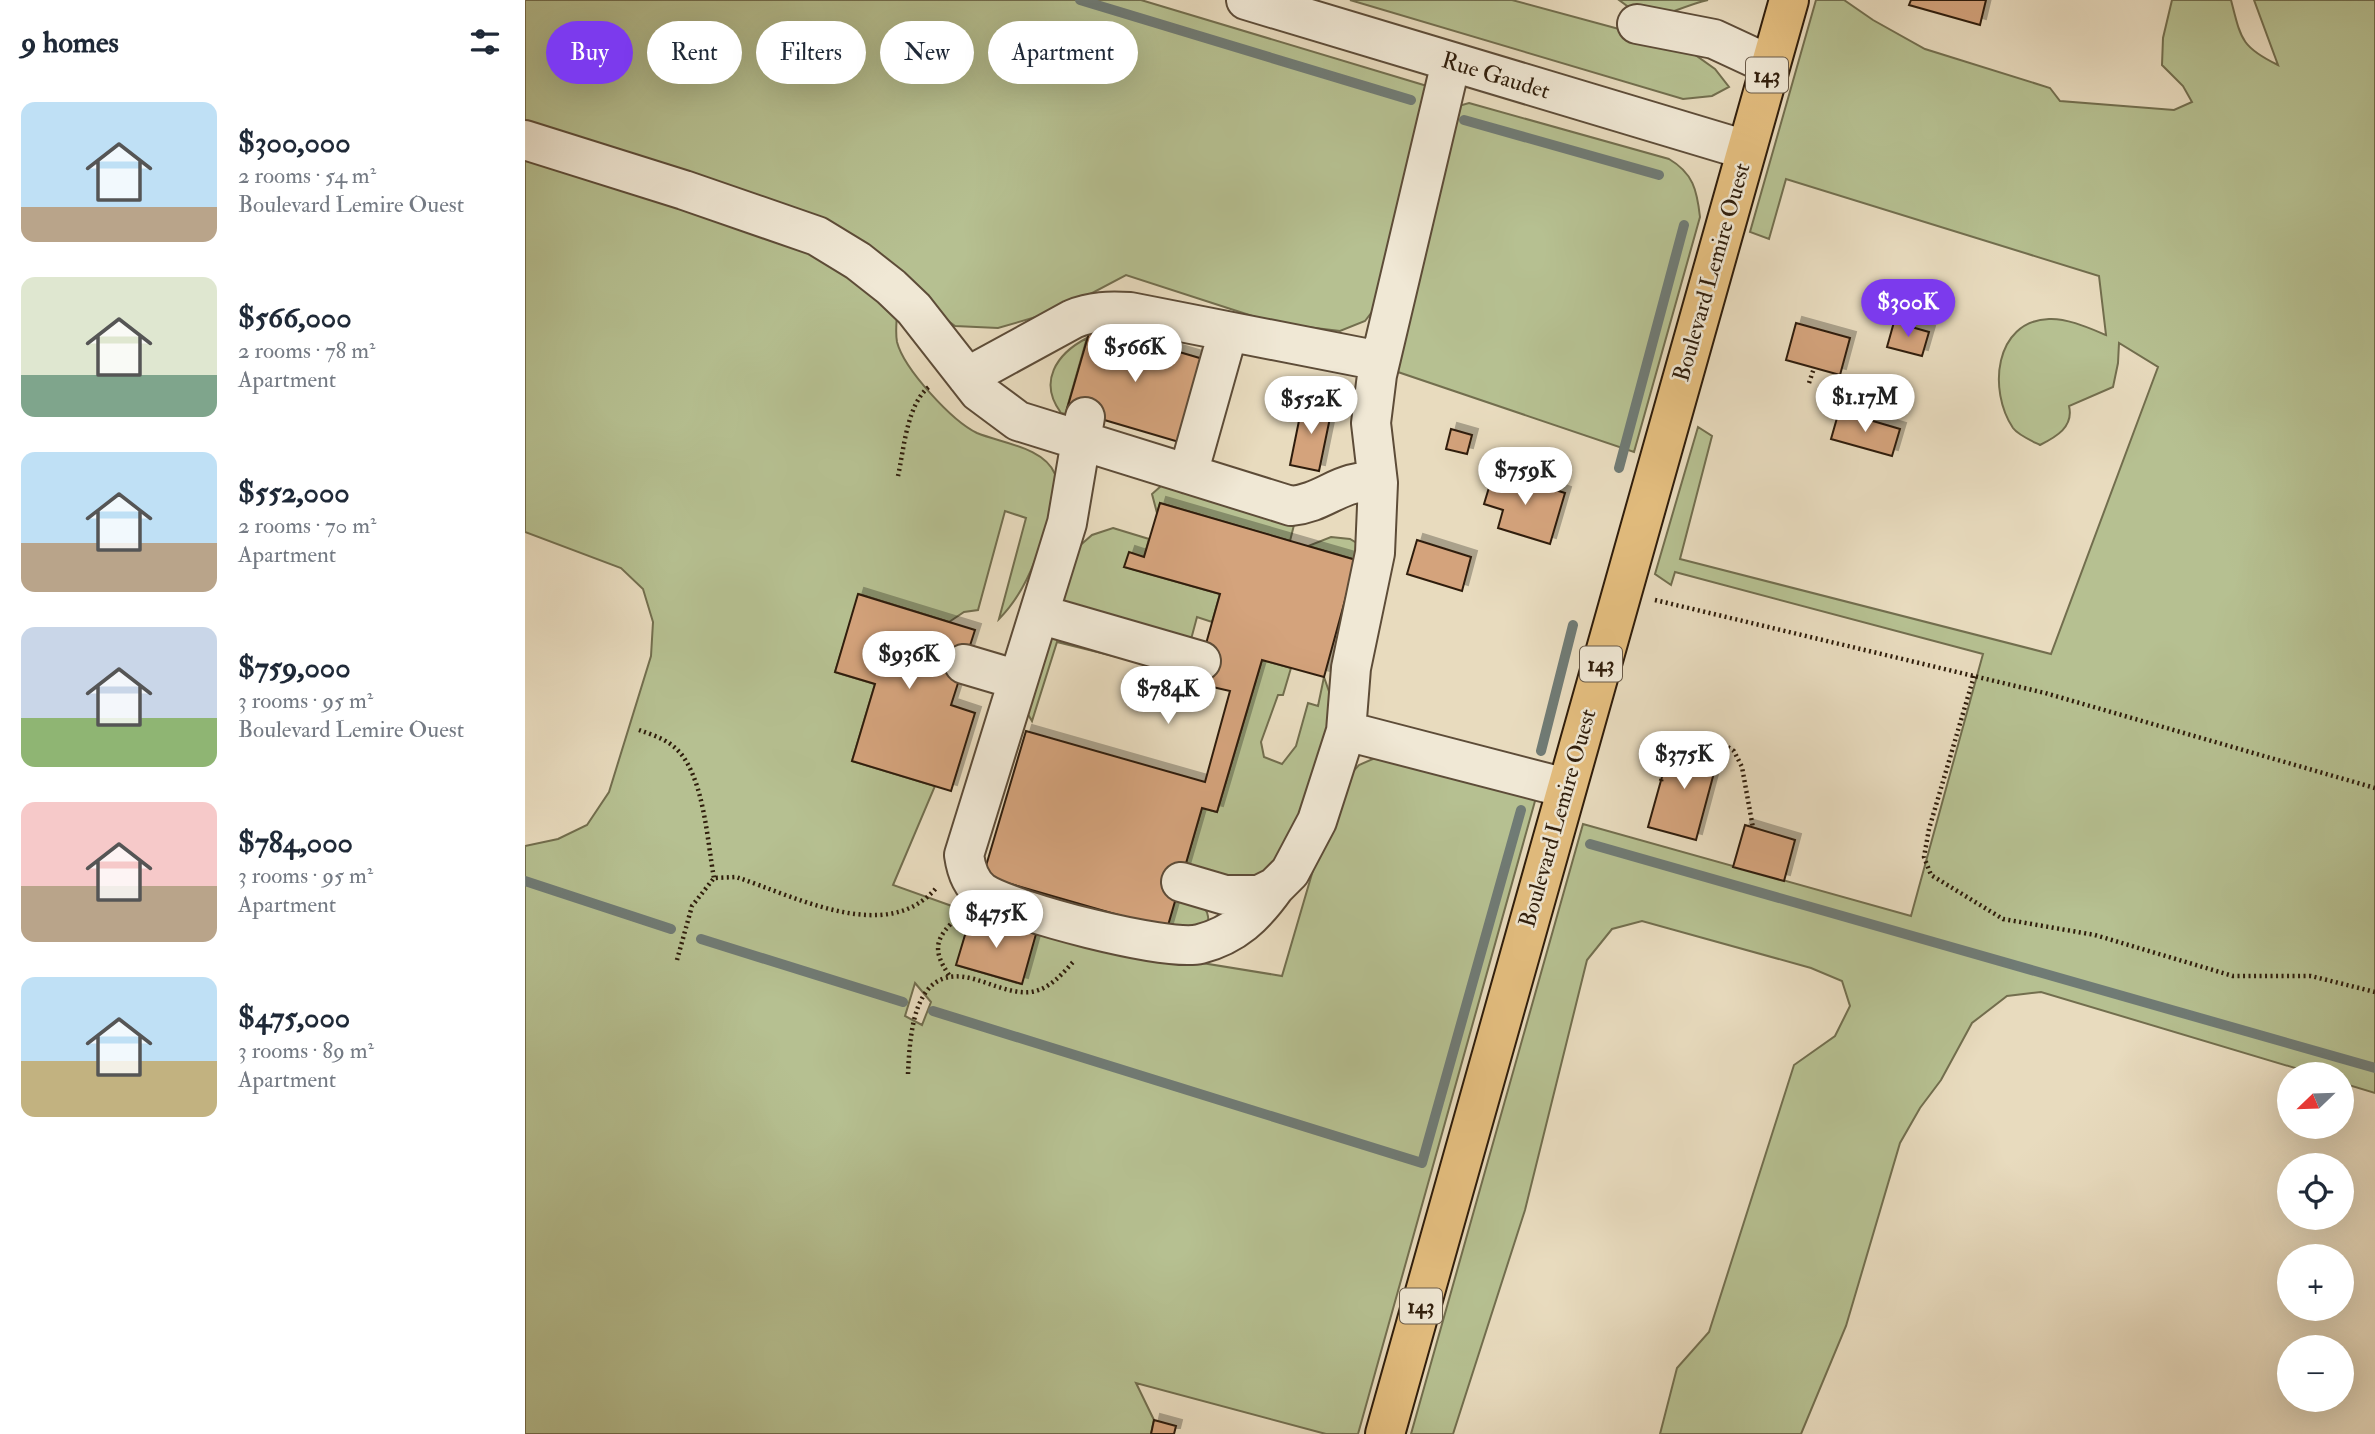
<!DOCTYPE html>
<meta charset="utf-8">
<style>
:root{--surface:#fff;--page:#f2f2f3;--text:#1f2937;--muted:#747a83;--accent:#7c3aed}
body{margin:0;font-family:"IM FELL Double Pica",serif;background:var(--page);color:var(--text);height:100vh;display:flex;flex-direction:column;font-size:26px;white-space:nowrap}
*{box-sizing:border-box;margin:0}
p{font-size:23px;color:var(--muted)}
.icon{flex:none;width:38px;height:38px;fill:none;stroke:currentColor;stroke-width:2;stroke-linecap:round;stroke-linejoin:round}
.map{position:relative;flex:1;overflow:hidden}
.drawer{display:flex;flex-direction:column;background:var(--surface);width:525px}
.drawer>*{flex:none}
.banner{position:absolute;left:21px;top:21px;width:665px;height:63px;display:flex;gap:14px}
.needle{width:46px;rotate:247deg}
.controls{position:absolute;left:1752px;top:1062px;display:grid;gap:14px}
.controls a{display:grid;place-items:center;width:77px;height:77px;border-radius:50%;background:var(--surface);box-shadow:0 7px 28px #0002;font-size:35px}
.price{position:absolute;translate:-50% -60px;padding:0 16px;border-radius:24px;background:#fff;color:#222;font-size:23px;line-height:46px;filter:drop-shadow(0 2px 4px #0008)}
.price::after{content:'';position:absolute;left:50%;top:42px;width:21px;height:16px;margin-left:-10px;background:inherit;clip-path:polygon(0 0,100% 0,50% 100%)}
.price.current{background:var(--accent);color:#fff}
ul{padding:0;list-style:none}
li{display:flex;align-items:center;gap:21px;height:175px;padding:0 21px}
li span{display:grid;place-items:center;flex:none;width:196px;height:140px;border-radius:14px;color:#555}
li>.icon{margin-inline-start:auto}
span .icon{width:84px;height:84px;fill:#fffc;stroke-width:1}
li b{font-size:30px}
h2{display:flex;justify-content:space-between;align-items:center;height:84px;padding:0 21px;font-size:30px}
.chip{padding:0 24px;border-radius:32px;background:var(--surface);box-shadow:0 7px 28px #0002;font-size:24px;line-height:63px}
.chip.current{background:var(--accent);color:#fff}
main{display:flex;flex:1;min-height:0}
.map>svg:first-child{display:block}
.green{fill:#b6c091;stroke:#726e4e;stroke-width:2;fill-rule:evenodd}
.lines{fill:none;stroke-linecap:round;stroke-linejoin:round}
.stream{stroke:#707b75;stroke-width:10}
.building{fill:#d4a37c;stroke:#2f1d0b;stroke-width:2;filter:url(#shadow)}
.minor-casing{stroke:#5d4c38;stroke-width:42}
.major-casing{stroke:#2f1d0b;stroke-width:42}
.path{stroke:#2f1d0b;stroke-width:4.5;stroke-dasharray:2 3.5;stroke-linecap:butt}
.minor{stroke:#f0e8d5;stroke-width:38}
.major{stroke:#e4be7f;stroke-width:38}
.labels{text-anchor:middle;stroke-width:5;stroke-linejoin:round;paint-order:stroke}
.shield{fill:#f0e8d5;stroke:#695a48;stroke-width:2}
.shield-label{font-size:21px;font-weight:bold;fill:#2f1d0b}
.street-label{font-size:23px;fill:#2f1d0b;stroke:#f0e8d5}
</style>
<main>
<section class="drawer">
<h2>9 homes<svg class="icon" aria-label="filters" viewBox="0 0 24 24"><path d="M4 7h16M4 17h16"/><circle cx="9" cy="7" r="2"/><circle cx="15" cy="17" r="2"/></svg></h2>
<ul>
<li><span style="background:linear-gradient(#bfe0f5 75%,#b9a48a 0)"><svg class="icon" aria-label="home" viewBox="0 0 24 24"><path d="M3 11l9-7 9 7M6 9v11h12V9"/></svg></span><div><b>$300,000</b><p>2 rooms · 54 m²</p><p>Boulevard Lemire Ouest</p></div></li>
<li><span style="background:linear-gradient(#dfe7d0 70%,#7fa58c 0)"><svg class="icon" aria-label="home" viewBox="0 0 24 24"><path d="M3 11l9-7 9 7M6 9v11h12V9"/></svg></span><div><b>$566,000</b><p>2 rooms · 78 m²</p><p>Apartment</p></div></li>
<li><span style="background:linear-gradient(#bfe0f5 65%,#b9a48a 0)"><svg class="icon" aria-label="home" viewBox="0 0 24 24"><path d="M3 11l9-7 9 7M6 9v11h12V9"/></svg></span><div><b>$552,000</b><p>2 rooms · 70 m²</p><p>Apartment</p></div></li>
<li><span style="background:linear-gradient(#c9d6e8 65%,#8fb573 0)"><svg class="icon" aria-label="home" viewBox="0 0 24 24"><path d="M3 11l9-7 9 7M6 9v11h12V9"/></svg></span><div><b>$759,000</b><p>3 rooms · 95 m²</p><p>Boulevard Lemire Ouest</p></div></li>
<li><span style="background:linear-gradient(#f6c9c9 60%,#b9a48a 0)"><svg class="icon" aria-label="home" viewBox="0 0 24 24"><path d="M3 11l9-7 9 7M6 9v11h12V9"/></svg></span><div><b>$784,000</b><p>3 rooms · 95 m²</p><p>Apartment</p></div></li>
<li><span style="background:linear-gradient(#bfe0f5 60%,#c2b280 0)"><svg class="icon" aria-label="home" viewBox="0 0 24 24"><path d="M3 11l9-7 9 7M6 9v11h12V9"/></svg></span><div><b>$475,000</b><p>3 rooms · 89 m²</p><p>Apartment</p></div></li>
</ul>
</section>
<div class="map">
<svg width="1850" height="1434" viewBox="0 0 1850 1434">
<defs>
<filter id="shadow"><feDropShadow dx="6" dy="-6" stdDeviation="0" flood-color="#0004"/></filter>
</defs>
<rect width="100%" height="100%" fill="#e8dbbe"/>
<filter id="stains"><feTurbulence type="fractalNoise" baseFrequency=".00286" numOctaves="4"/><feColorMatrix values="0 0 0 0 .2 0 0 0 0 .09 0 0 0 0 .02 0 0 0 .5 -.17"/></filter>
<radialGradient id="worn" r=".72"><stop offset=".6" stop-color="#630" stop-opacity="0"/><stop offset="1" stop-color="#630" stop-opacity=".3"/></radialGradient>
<!-- green -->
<path class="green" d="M0,0H616L902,86L856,300L840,321L815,331L749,323L601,275L535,310L473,328L430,326L386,293L0,126Z
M825,0H987L1105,32L1166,52L1190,69L1204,87L1187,96L1158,99Z
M1094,0H1183C1161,5 1143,15 1121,20Z
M1291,0H1319L1348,20L1400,49L1525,88L1535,101L1649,110L1667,102L1658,86L1637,65L1638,38L1647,0H1706C1716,39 1716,47 1753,65L1729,0H1850V1093L1817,1083L1816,1074H1790L1516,992L1482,996L1447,1023L1416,1080L1395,1108L1375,1143L1321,1326L1276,1434H1135L1152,1368L1184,1332L1269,1065L1310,1036L1325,1006L1317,981L1286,968L1117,921L1087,929L1062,960L1000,1210L928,1434H886L1058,824L1386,916L1458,654L1150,572L1146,585L1130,574L1173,427L1187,436L1155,559L1526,654L1633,367L1594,343L1593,363L1588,387L1544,406C1549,427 1531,437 1515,445C1507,441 1493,435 1488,428C1463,391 1469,321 1524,319C1542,318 1564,328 1581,335L1574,276L1261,179L1244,239L1225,232Z
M944,103L1144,159C1168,173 1172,190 1175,217L1109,452L867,370L930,107Z
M0,153L267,238L372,310C372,320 370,332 372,342C379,369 427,421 452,433C476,443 519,447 530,474C538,493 526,517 519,535C509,566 497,596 474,619L501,518L480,511L453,610L439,612L424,622L334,594L310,672L350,684L327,761L410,786L368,885L438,910L446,915L432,965L496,984L512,928L579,947L757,976L805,812L819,781L834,765L857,755L1002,792L1010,801L833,1434H801L611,1383L629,1420L626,1434H0V846L33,839L62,825L84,792L126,656L128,622L118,589L96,568L0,532ZM390,983L406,1002L397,1025L380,1016Z
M562,338L542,408L554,413L549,416L536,413C513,382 531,354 562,338Z
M636,486H652L769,525L765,541L635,503L632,513L627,494Z
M588,528L624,539L619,557L600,567L695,594L687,622L672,617L657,673L532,642L507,721L501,711L552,548L567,535Z
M806,537L825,539L835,545L831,560L783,546Z
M737,660L766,668L758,695H753L736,742L739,757L757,764L771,746L783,703L793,706L799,677L809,706L770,842L731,881L658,872L677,808L692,812Z
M458,876L641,929L652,894C670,901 686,903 683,926L639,936Z"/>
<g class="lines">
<!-- stream -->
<path class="stream" d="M555,0L886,100
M939,120L1134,175
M1094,468L1159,225
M1016,751L1048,625
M1065,844L1850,1068
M0,881L146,929
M176,939L378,1002
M408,1011L897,1163L996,810"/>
</g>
<!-- building -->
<path class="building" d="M1386,0H1461L1455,25L1384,5Z
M1369,322L1404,332L1397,356L1362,347Z
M1271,323L1325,338L1315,375L1261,360Z
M566,326L678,359L654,442L542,409Z
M778,401L807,408L794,471L765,465Z
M1314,411L1375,429L1367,456L1306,439Z
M926,429L947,435L942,454L921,449Z
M969,471L1040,493L1025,544L973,528L978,510L959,504Z
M635,503L831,560L799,677L737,660L692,812L677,808L642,929L458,876L501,731L680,782L705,691L670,683L695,594L599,567L604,552L619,557Z
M892,540L946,557L937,591L882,574Z
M333,594L450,630L426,705L450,713L426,791L327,761L350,684L310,672Z
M1147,741L1194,754L1171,840L1123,827Z
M1220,825L1270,840L1259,881L1208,867Z
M446,915L511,934L497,984L431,965Z
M629,1420L651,1426L649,1434H626Z"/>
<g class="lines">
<defs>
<path id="minor" d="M721,0L1221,150
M1112,24L1189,39L1245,65
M0,140L159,190L292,236L333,261L366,287L389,309L454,392L493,421L766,506C801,503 817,477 853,483
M442,377L548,319C567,311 584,311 605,312L855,361
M560,417L542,523L439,855C441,869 445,883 457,892C487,912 642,952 675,944C710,935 730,915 750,887
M663,474L703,332
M514,614L676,661
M439,664L493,680
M821,731L1041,788
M656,882L700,895H734L750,887L765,872L792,821L821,731L826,668L850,553L853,483L846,423L852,375L926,62"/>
<path id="major" d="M860,1434L1264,0"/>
</defs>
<!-- minor casing -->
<use href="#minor" class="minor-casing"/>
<!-- major casing -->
<use href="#major" class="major-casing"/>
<!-- path -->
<path class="path" d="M1284,383L1289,368
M373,476C379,449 382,403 405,386
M1008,483L1011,471
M1130,600L1520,693L1850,788
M1449,676L1404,829L1399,857L1406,875L1478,919L1570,935L1708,976H1786L1850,992
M114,730C125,734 138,738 148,746C179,770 182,841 189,878
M1203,747L1209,751L1217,767L1228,828
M1136,781L1143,755
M152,960L167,906L189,878L211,877C272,897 363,946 412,887
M424,975C406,949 411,937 433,917
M383,1074C385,1031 389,962 449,979C467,984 487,994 506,992C525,989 537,974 549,961"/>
<!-- minor -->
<use href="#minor" class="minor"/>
<!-- major -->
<use href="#major" class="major"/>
</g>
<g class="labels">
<!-- shield labels -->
<g class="shield">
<rect x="1221" y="57.5" width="42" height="35" rx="5"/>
<rect x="1055" y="646.5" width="42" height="35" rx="5"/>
<rect x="875" y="1288.5" width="42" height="35" rx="5"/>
</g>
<g class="shield-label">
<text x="1242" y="82">143</text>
<text x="1076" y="671">143</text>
<text x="896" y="1313">143</text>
</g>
<!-- street labels -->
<g class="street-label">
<text transform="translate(971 75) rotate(17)" y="8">Rue Gaudet</text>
<text transform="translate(1186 272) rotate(-74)" y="8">Boulevard Lemire Ouest</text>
<text transform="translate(1032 818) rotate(-74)" y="8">Boulevard Lemire Ouest</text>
</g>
</g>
<rect width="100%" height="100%" filter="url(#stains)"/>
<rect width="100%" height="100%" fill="url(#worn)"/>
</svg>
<div class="controls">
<a><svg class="needle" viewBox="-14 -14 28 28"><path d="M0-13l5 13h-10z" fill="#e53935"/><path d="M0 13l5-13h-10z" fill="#747a83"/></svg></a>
<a><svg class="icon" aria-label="locate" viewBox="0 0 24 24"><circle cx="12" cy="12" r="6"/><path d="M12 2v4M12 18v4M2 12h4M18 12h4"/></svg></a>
<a>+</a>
<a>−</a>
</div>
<b class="price current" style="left:1383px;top:339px">$300K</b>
<b class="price" style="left:610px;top:384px">$566K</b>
<b class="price" style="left:1340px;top:434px">$1.17M</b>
<b class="price" style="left:786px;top:436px">$552K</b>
<b class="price" style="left:1000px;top:507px">$759K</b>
<b class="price" style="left:384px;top:691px">$936K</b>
<b class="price" style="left:643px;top:726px">$784K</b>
<b class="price" style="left:1159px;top:791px">$375K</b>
<b class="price" style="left:471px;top:950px">$475K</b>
<div class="banner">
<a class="chip current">Buy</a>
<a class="chip">Rent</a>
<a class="chip">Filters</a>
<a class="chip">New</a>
<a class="chip">Apartment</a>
</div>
</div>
</main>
